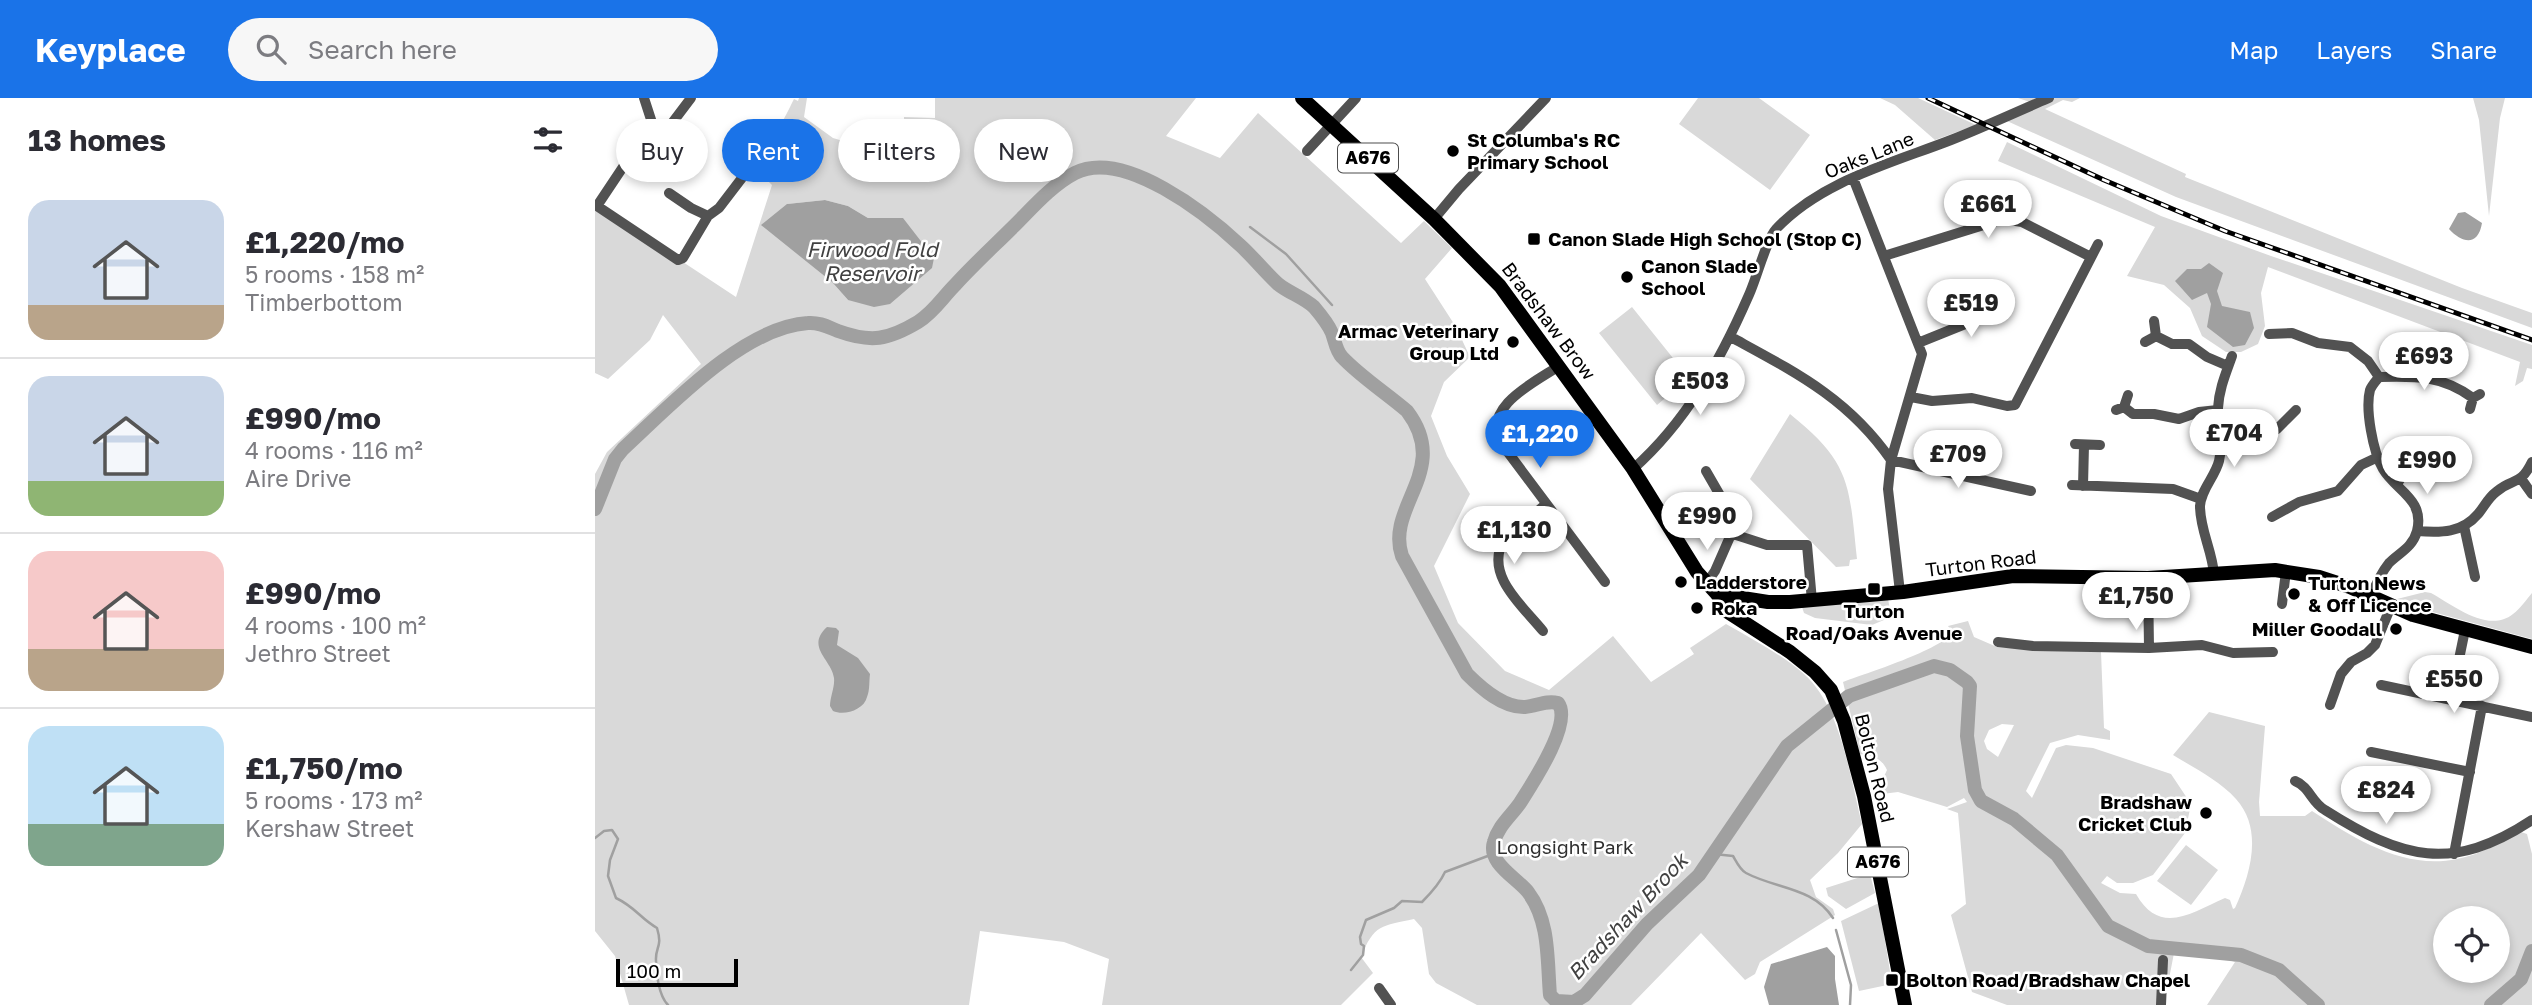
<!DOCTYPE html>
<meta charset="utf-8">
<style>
:root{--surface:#fff;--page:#f7f7f7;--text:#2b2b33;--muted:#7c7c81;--line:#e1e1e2;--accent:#1a73e8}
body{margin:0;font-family:"Golos Text",sans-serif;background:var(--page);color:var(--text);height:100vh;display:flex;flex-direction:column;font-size:26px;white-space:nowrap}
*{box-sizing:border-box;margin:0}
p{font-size:23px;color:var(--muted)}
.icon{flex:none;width:38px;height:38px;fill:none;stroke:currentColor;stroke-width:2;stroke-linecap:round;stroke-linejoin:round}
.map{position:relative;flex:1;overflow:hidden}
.details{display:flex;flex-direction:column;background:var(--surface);width:595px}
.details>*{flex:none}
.banner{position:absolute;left:21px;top:21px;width:665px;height:63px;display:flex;gap:14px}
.fabs{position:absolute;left:1838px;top:808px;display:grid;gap:14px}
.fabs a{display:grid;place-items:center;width:77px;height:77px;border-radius:50%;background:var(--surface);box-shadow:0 4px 10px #0003;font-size:35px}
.scale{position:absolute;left:21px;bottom:18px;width:122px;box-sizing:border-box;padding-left:7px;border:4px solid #000;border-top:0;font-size:19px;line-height:24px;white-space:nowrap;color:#000;-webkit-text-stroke:5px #fff;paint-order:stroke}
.price{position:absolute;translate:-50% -60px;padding:0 16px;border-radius:24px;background:#fff;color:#222;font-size:23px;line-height:46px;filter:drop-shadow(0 2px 4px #0008)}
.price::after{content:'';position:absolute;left:50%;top:42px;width:21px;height:16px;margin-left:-10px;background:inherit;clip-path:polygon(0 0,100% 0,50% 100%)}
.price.current{background:var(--accent);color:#fff}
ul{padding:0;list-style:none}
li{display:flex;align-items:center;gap:21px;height:175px;padding:0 28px}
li+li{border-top:2px solid var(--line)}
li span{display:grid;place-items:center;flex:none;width:196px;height:140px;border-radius:21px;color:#555}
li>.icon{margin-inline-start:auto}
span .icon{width:84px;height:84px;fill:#fffc;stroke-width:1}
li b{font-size:30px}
h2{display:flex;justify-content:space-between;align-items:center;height:84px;padding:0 28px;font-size:30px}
.chip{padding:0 24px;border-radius:32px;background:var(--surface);box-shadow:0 4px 10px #0003;font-size:24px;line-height:63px}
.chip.current{background:var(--accent);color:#fff}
header{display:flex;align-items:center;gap:42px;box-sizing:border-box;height:98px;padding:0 35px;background:var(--accent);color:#fff}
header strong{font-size:33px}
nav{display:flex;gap:38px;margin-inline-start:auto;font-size:24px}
.search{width:490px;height:63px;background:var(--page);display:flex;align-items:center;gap:18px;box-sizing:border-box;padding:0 24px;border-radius:38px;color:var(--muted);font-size:26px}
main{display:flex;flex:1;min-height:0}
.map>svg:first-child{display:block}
.green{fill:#d9d9d9;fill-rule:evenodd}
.water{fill:#a0a0a0}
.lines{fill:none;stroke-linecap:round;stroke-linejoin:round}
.stream{stroke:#a0a0a0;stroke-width:2.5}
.river{stroke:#a0a0a0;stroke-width:14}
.minor{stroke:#525252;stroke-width:10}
.major{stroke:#000;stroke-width:14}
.rail-casing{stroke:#000;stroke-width:5}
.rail{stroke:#fff;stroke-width:2.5;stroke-dasharray:8;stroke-linecap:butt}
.poi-dot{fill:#000;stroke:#fff;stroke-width:2.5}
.labels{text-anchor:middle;stroke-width:5;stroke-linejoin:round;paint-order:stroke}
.shield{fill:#fff;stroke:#4c4c4c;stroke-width:2}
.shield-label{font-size:18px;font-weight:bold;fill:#000}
.poi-label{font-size:19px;font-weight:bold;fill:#000;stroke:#fff;text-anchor:start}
.street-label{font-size:19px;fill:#000;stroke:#fff}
.park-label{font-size:19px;fill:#303030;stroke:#fff}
.water-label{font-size:21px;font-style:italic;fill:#414141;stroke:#fff}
</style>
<header>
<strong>Keyplace</strong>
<div class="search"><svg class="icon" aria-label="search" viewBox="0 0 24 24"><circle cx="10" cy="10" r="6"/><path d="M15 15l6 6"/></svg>Search here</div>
<nav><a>Map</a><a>Layers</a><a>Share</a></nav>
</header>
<main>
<section class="details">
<h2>13 homes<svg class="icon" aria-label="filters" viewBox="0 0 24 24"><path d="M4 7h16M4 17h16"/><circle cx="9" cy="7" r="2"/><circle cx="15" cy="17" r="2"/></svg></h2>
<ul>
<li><span style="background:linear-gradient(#c9d6e8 75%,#b9a48a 0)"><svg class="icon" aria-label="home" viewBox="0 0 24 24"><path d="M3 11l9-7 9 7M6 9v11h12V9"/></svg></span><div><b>£1,220/mo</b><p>5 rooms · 158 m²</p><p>Timberbottom</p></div></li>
<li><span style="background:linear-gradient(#c9d6e8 75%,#8fb573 0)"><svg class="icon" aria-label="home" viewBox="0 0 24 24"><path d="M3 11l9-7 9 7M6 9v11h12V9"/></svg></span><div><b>£990/mo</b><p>4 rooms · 116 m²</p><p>Aire Drive</p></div></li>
<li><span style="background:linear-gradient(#f6c9c9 70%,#b9a48a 0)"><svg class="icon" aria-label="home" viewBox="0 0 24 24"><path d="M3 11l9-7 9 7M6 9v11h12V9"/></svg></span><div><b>£990/mo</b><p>4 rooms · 100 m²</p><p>Jethro Street</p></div></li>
<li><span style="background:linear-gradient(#bfe0f5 70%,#7fa58c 0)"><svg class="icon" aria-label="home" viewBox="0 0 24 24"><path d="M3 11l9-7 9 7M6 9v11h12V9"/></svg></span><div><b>£1,750/mo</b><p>5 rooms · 173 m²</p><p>Kershaw Street</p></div></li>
</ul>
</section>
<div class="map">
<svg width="1937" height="907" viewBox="0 0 1937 907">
<rect width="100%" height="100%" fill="#fff"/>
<!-- green -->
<path class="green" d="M204,0H212L209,19L238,40L310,62L309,19L340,20V0H601L571,38L625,60L663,15L806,145L829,123L857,150L830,181L861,229L875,259L849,284L836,318L852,358L875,396L839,468L863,525L910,573L954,592L1018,538L1056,584L1099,556L1095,550L1131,526C1157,541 1186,556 1209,576C1246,609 1255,679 1267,726L1243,755L1215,782L1221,799L1238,811L1240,817L1165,864L1160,876L1150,882L1106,835L1036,907H882L841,885L834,876L827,830L819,821C787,828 779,826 766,859L778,875L746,907H507L514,861L469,844L385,833L374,907H34L20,858L0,833V376L12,354L106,266L68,217L55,242L13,281L0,275V106L141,199L177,87L141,52C180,43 182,35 199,1L203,3ZM230,102L253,108L273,120H308L253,202L237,184L192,106Z
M1103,0H1164L1215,37L1175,92L1084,26Z
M1285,0H1323L1381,27L1340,42L1300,7Z
M1423,0H1485L1477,4L1468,2L1450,11L1591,76L1590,79L1867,190L1937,215V230L1581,99L1412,23L1438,5Z
M1878,0H1910L1905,20L1894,118L1884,22Z
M1412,44L1566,118L1676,158L1937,247V271L1932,270L1928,283L1920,288L1925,264L1673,169L1666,195L1670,228L1663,246L1646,254H1631L1607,238L1595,210L1569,187L1532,178L1560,129L1403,63Z
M1037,209L1094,280L1062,307L1004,235Z
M1195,316C1256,365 1254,386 1262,461L1255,462L1254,468L1241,469L1155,381Z
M1830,494L1836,495C1858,507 1893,536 1918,516C1925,511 1931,502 1937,495V541L1834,513C1823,505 1814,506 1802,501Z
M1293,500L1296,519L1277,527L1220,520L1209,515L1207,509Z
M1373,523L1379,539L1402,549L1506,554L1509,630L1515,633V642L1483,637L1455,645L1431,693L1437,700L1461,650L1471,647L1498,650L1576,676L1596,706L1590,735L1558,777L1538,785H1522L1512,778L1506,785L1525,795L1541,796C1565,838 1596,815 1630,800L1635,802L1638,811L1640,810C1655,777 1669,732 1641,701C1624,682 1599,670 1578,657L1614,614L1670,628L1664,704L1665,718H1710L1717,713C1760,741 1809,772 1862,761C1885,757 1906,744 1926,734L1932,736L1937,756V907H1612L1640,864L1625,859L1579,855L1569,907H1412L1377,894L1356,817L1371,806L1363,715L1352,711L1372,704L1369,700L1352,709L1303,694L1287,696L1285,687L1292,672C1286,659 1278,659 1265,656L1248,584C1269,576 1349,551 1357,534L1353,528ZM1407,626L1419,627L1403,659L1392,651L1389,643L1394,632ZM1850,821H1902V873H1850Z
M1591,747L1623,772L1596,807L1562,783Z
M1275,776L1280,795L1251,811L1233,798L1231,790Z
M1284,805L1297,886L1264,893L1246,823Z"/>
<!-- water -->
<path class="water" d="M230,102L253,108L273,120H308L339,160L337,170L295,206L279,209L253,202L237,184L166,127L192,106Z
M1870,114L1887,125C1883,149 1867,145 1854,131L1863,115Z
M1614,165L1628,175L1622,193L1627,208L1655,214L1659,230L1650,247L1638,249L1612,229L1616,206L1612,195L1597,202L1580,183L1592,171H1606Z
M232,529L241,530L244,533L242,547L263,560L275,576C274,583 275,592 272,599C269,612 249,618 238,613L235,608C235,599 240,589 239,580C237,562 210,549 232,529Z
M1232,849L1240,858V881L1244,907H1174L1169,889L1176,866Z"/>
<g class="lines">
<!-- stream -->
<path class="stream" d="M655,129L691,156L737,207
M0,740L9,733L17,732L23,741L15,762L13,778L21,800C40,809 45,820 62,830C68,850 60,848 61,863C61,876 64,898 73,907
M1119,756L1138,758C1141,763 1145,772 1151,775C1181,791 1218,789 1238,820
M1241,832L1256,887L1255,907
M756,872L768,857L769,848L766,846L765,839L771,822L799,810L807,803L827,804C836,795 845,785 850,774L898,756"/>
<!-- river -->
<path class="river" d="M0,411L20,361L28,351C74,309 148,229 213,225C224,224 233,229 243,233C276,245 293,242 323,224C339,214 347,200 360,187C379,166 400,147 420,127C438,109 457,87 480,75C529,50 613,117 646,148C659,160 670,174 683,186C694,195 708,199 719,209C725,216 733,226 737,235C740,243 741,253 747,259C766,279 791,295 812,313C857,372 790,408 807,458L872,576C886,590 908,610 930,609C942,608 951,602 963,605C978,625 937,686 925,705C916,718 903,728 899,744C892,765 922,780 933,794C955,823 952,862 955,897L961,903L979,904L990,897L1052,826L1104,777L1192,648L1254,598L1339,568L1355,572L1372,584L1375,588L1372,638L1380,692L1386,703L1419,721L1462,757L1513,828L1553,848L1646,857L1684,872L1723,907
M1896,907L1926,881L1937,853"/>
<!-- minor -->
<path class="minor" d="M49,0L62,40
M96,0L68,37L42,55L28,69L2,108L83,162L88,160L113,118L124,110L150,76L174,60
M712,53L761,0
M1258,80L1327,256L1296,362L1436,393
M74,95L96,110L113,118
M839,121L864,91L951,0
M1289,158L1408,121L1427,124L1496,159
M1674,236L1697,235L1723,245L1755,249L1773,263L1784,279
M1561,238L1577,246H1594L1612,259L1633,268
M1136,239C1200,274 1253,300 1296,362L1293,391L1305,494
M1550,244L1561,238L1559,223
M1323,245L1390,218L1389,214
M964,268C940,284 886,309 906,345L1010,484
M1784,279C1820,278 1847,277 1878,300
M1316,299L1337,303L1377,300L1412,308L1420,307L1503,146
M1529,309L1538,316H1559L1584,321L1604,314L1623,312
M1875,311L1878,300L1885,296
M1521,312L1529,309L1533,297
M1628,342L1650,341L1660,335L1682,331L1701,312
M1480,346L1505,347
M1038,371C1091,324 1125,263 1153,199C1161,183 1171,142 1181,131C1226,83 1297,65 1356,42C1389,29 1421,14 1454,0
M1111,373L1141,425L1120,473L1111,486
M1927,382L1937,396
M1802,386L1819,361L1840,349
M1477,387L1578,391L1606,401
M1488,388L1489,347
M1677,419L1704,404L1743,393L1766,367L1783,359
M1869,428L1880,479
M1822,433C1846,435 1867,435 1883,416C1889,409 1893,400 1901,394C1918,379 1925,389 1937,364
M1138,436L1172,447H1212L1217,503
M1619,476C1617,452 1605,432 1605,408C1606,391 1620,379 1624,363C1629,343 1623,329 1623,310C1624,291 1631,275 1637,258
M1553,480L1554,550
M1776,498C1781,486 1786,475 1794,465C1804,455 1818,449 1822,433C1830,401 1801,393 1788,371C1778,354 1770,311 1775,292C1777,287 1781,283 1784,279
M1687,506L1691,473
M948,533C928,508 890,478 908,443L951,406
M1403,544L1438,548L1554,550L1607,547L1638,555L1678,554
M1786,587L1937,619
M1856,600L1870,532
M1735,607L1746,576L1756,564L1772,555L1780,547L1796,508
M1776,654L1875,674
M1700,683C1715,689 1716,704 1730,712C1807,761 1857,775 1937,722
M1859,756L1887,608
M784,890L796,907
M1566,907L1568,862"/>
<!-- major -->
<path class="major" d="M707,0L839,121L905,188L1038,371L1102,474L1122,496L1133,514L1195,554L1220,574L1236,592L1249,623L1269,698L1310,907
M1122,496L1173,504H1195L1308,494L1418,478L1553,480L1680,472L1724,479L1755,489L1818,517L1937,549"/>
<defs>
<path id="rail" d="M1333,0L1509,82L1630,133L1937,242"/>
</defs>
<!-- rail casing -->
<use href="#rail" class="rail-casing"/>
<!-- rail -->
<use href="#rail" class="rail"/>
</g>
<!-- markers -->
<g class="poi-dot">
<circle cx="858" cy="53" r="7"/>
<rect x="932" y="134" width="14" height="14" rx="3.5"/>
<circle cx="1032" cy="179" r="7"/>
<circle cx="918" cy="244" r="7"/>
<circle cx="1086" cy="484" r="7"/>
<rect x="1272" y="484" width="14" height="14" rx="3.5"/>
<circle cx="1699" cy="496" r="7"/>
<circle cx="1102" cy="510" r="7"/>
<circle cx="1801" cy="531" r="7"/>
<circle cx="1611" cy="715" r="7"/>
<rect x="1290" y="875" width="14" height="14" rx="3.5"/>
</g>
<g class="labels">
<!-- shield labels -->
<g class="shield">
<rect x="743" y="45.5" width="60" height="29" rx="5"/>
<rect x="1253" y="749.5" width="60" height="29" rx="5"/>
</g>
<g class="shield-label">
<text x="773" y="66">A676</text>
<text x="1283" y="770">A676</text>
</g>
<!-- poi labels -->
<g class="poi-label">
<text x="872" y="49">St Columba's RC<tspan x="872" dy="22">Primary School</tspan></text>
<text x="953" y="148">Canon Slade High School (Stop C)</text>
<text x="1046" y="175">Canon Slade<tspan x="1046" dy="22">School</tspan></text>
<text x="904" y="240" text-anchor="end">Armac Veterinary<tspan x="904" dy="22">Group Ltd</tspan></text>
<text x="1100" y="491">Ladderstore</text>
<text x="1713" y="492">Turton News<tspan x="1713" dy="22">&amp; Off Licence</tspan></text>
<text x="1116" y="517">Roka</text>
<text x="1279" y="520" text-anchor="middle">Turton<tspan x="1279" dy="22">Road/Oaks Avenue</tspan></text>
<text x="1787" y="538" text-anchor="end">Miller Goodall</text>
<text x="1597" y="711" text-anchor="end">Bradshaw<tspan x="1597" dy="22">Cricket Club</tspan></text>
<text x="1311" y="889">Bolton Road/Bradshaw Chapel</text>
</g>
<!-- street labels -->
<g class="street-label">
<text transform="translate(1274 57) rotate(-22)" y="7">Oaks Lane</text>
<text transform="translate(954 223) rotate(53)" y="7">Bradshaw Brow</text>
<text transform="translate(1386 465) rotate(-7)" y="7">Turton Road</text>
<text transform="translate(1280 670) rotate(76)" y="7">Bolton Road</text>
</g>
<!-- park labels -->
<g class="park-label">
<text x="970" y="756">Longsight Park</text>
</g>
<!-- water labels -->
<g class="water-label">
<text x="277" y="159">Firwood Fold<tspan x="277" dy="24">Reservoir</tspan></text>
<text transform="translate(1033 819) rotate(-47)" y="7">Bradshaw Brook</text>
</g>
</g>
</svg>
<div class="fabs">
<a><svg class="icon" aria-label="locate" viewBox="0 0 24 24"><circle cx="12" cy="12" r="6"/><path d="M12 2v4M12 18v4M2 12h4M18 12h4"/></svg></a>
</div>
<div class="scale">100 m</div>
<b class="price" style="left:1393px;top:142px">£661</b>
<b class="price" style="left:1376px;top:241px">£519</b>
<b class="price" style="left:1829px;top:294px">£693</b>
<b class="price" style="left:1105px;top:319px">£503</b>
<b class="price" style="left:1639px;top:371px">£704</b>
<b class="price current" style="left:945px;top:372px">£1,220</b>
<b class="price" style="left:1363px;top:392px">£709</b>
<b class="price" style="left:1832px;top:398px">£990</b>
<b class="price" style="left:1112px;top:454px">£990</b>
<b class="price" style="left:919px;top:468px">£1,130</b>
<b class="price" style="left:1541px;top:534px">£1,750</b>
<b class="price" style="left:1859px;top:617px">£550</b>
<b class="price" style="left:1791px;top:728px">£824</b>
<div class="banner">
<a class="chip">Buy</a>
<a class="chip current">Rent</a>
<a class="chip">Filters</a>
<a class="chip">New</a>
</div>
</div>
</main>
